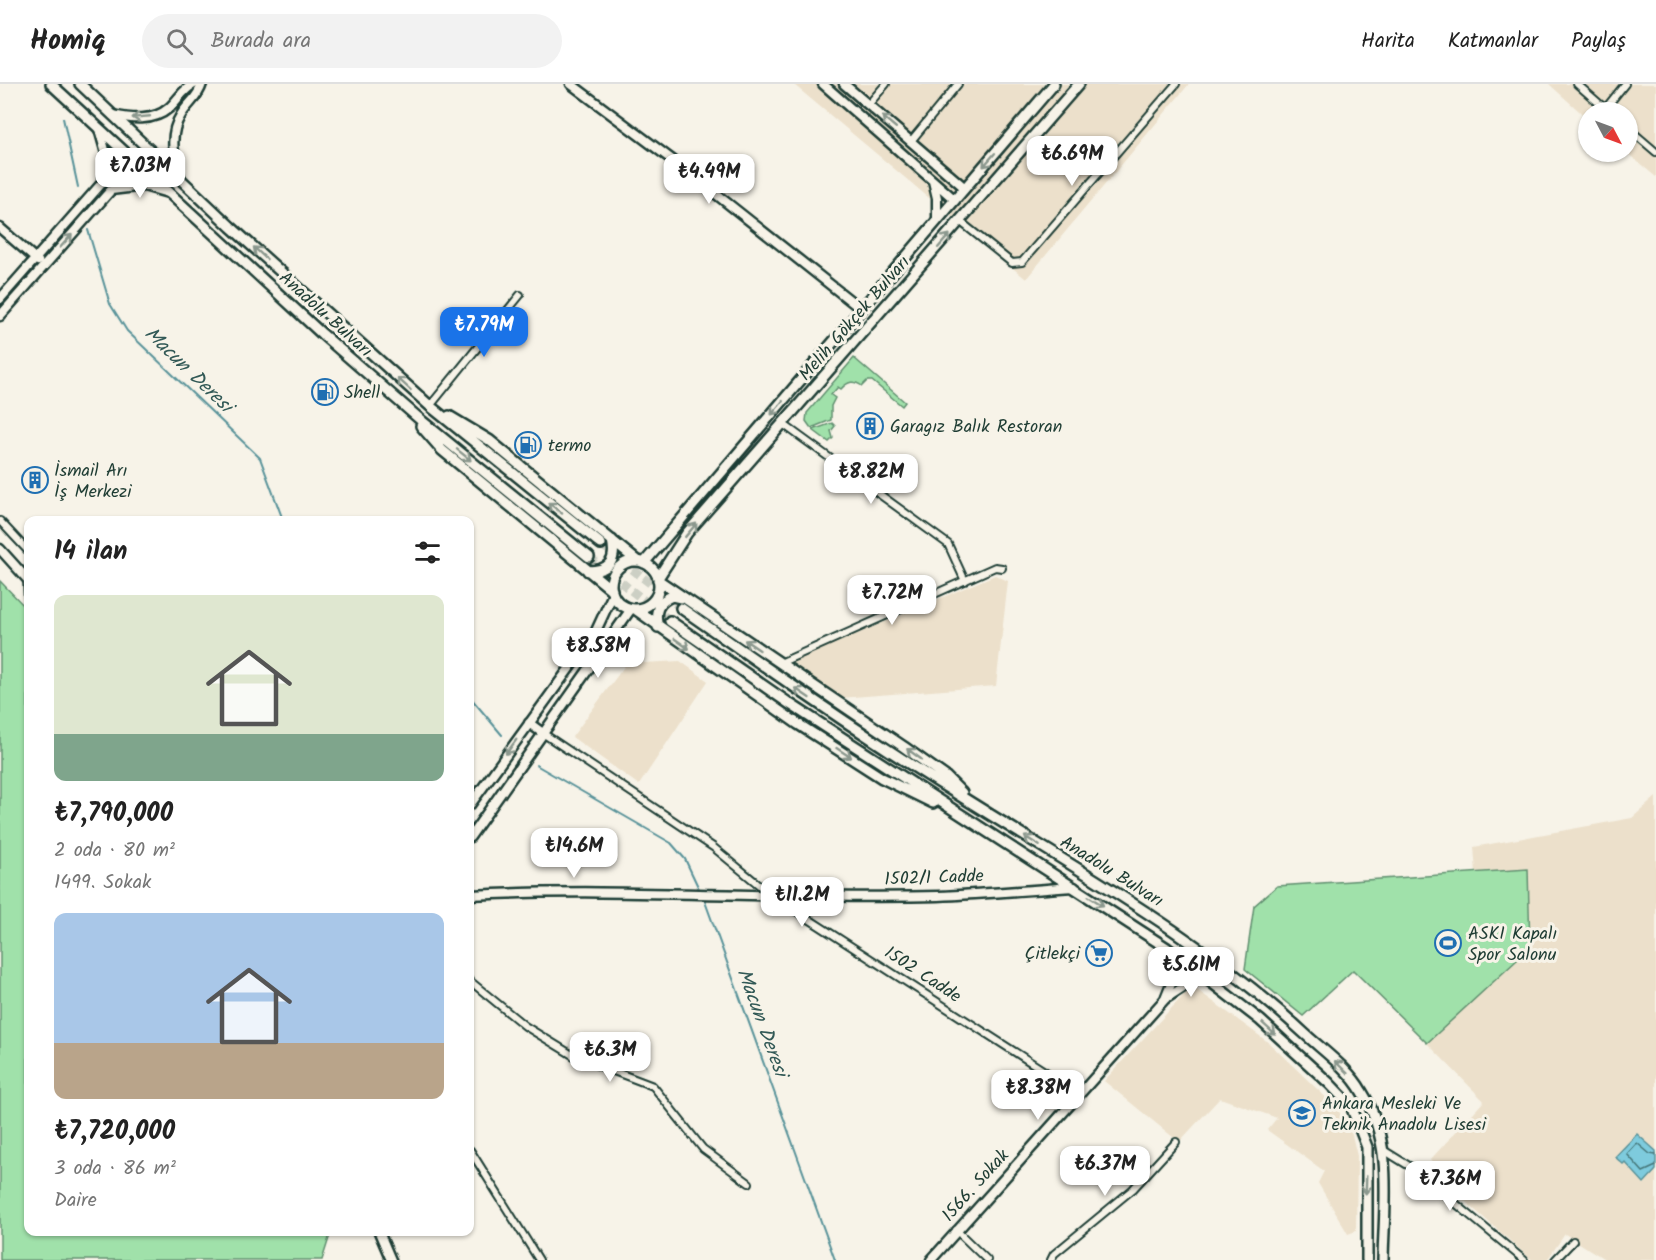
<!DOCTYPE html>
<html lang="tr">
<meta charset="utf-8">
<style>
:root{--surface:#fff;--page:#f2f2f2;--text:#222;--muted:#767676;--line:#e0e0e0;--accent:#1a73e8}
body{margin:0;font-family:Kalam,sans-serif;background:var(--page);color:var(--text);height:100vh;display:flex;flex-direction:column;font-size:22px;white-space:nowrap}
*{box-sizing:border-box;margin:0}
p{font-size:20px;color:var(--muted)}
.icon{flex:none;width:33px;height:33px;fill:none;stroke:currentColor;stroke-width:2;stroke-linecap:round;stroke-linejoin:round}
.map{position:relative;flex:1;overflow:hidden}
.panel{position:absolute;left:24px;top:432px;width:450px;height:720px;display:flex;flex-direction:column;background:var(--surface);border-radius:12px;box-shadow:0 2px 4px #0004}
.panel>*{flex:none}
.needle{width:39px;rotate:131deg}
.fabs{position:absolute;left:1578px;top:18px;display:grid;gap:12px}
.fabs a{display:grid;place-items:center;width:60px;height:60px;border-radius:50%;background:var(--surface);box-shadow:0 2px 4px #0004;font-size:30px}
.price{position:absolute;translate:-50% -51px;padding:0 14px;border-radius:12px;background:#fff;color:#222;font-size:20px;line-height:39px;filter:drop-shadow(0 2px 3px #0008)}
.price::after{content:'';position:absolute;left:50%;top:36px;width:18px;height:14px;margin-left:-9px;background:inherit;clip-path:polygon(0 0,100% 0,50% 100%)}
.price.active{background:var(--accent);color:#fff}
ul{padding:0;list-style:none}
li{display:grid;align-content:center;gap:12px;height:318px;padding:0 30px}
li span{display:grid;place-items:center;height:186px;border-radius:12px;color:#555}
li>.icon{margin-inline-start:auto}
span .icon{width:108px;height:108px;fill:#fffc;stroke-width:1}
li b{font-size:26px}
h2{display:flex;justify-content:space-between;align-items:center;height:72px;padding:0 30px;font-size:26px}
header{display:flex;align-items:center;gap:36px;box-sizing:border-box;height:84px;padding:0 30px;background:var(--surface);border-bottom:2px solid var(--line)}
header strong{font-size:28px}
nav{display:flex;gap:33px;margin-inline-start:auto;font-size:21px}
.search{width:420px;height:54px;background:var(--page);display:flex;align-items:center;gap:15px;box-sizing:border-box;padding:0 21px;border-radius:33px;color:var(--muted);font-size:22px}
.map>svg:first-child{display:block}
.built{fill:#ece0cb}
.green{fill:#a0e1aa;stroke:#608f6f;stroke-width:1.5}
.water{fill:#7ecbdd;stroke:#589299;stroke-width:1.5}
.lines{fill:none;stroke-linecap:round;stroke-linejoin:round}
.shore{stroke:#457678;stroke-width:1.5}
.stream{stroke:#589299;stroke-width:2}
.primary-tunnel{stroke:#cccfc4;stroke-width:9;stroke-dasharray:9 4.5;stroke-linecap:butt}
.street-casing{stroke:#1f3d34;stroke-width:10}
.secondary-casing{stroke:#1f3d34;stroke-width:13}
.primary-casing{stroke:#1f3d34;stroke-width:14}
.street{stroke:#f7f3e8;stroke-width:6}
.secondary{stroke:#f7f3e8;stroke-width:8}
.primary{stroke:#f7f3e8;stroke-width:9}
.oneway{stroke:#8b988e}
.labels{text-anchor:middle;stroke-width:6;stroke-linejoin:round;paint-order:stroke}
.street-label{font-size:18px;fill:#1f3d34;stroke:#f7f3e8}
.poi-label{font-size:18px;fill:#1f3d34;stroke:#f7f3e8;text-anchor:start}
.water-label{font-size:20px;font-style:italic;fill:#325956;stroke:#f7f3e8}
</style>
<header>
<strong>Homiq</strong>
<div class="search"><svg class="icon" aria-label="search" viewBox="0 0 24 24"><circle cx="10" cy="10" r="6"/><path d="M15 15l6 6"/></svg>Burada ara</div>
<nav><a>Harita</a><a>Katmanlar</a><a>Paylaş</a></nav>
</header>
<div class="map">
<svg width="1656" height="1176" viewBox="0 0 1656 1176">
<rect width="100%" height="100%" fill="#f7f3e8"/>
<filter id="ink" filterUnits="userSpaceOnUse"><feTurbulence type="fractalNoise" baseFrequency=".0167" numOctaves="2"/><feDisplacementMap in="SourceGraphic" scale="12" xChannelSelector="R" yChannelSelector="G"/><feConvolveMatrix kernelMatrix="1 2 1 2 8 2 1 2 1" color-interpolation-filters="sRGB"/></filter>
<g filter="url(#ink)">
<!-- built -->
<path class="built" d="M793,0H1189L1026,195Z
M1549,0H1656V93L1626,68L1628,28H1588V35Z
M995,491L1008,497L996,602L840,614L788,579Z
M680,577L708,597L639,701L572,653L626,580Z
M1656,713V1176H1606L1565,1150L1547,1176H1532L1450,1104L1430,1076L1484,1017L1427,959L1530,864L1528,785L1476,789L1474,763L1632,734Z
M1192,902L1268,958L1337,1024L1352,1051L1357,1072L1356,1147L1348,1150L1318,1099L1324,1087L1267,1046L1277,1034L1220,1014L1179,1058L1104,997Z"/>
<!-- green -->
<path class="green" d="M854,274L905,318L902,322L872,297H867L862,302C854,296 848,297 841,305L838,303L831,311L835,314L831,322V336L811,344L806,337L807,329Z
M832,339L835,342L831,347L833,354L829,358L813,346Z
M0,497L28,526V1148H331L322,1176H0Z
M1528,785L1530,864L1427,959L1353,886L1303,932L1245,885L1254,822L1277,802Z"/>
<!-- water -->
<path class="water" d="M1637,1050L1656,1067V1086L1644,1099L1625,1078L1623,1080L1615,1073Z"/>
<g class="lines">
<!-- shore -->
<path class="shore" d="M1656,1071L1650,1070L1637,1059L1627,1070L1643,1088L1656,1082"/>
<!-- stream -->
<path class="stream" d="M63,34L78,103
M88,146L110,220L127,247L260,374L283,436
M470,613L502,651
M536,681L671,759L685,775L700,807
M703,812L835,1176"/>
<!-- primary-tunnel -->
<path class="primary-tunnel" d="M601,460L681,524
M589,473L670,537"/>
<defs>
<path id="street" d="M1577,0L1609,28
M868,21L886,0
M1605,25L1625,0
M1628,44L1656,68
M911,57L958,0
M961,138L1012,179L1022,178L1176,0
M430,322L520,211
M783,340L948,460L965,497
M0,437L28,467
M27,494L28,516
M780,579L995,483L1002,484
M544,650L713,763L770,810L1080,1010
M470,897L525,942L574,972L653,1002L703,1065L749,1099
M470,1066L539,1176
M1385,1067L1414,1085L1524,1176
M956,1146L987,1176
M1051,1176L1054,1170L1133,1105L1176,1058
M1555,1176L1573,1157"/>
<path id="secondary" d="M571,0L683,84L861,225
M823,0L955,116
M844,0L965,104
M113,31C131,35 153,38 169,24C178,16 183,5 194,0
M181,96C174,75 168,51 181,31C188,19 198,14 202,0
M933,97L937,114V136
M0,144L38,177
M0,215L102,99L107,73L99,45
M0,232L111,106L144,102L168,109
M0,465L28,496
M529,639L544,650
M470,721L595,549L613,510
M470,753L631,525
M470,811C626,803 782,816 938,812C983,810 1029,806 1074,803
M1165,915L1181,875
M379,1148L391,1176
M931,1176L1165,915L1202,891"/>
<path id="primary" d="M51,0L322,250L423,338L589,473
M80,0L231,143L430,322L601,460
M449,332L489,356L637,477
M421,342L442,366L612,506
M611 501a24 24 0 1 1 48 0a24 24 0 1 1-48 0Z
M644,479L1054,0
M588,487C609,487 617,477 612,456
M658,494L687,449L1079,0
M658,496L904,663L946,693L962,709
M681,524C771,587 861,650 954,708C1074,784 1201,853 1305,950C1325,968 1349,985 1362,1008C1394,1059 1384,1119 1383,1176
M635,525L798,640L882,694L933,719
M670,537L790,620L1167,864L1260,936L1329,999L1351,1022L1367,1063V1176
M658,543C654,528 657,518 672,512L681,514"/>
</defs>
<!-- street casing -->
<use href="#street" class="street-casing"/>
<!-- secondary casing -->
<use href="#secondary" class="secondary-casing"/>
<!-- primary casing -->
<use href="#primary" class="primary-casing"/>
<!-- street -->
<use href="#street" class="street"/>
<!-- secondary -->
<use href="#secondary" class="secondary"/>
<!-- primary -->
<use href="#primary" class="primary"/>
</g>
<!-- one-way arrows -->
<defs><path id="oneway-shaft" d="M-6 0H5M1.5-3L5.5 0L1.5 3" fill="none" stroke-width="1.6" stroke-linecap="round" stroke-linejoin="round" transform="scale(1.5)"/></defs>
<g class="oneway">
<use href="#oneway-shaft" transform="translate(141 33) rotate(175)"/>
<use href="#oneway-shaft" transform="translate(889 38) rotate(-140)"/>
<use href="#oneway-shaft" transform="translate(989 76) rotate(131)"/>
<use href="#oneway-shaft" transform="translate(66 157) rotate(-48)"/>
<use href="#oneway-shaft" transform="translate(944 157) rotate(-49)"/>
<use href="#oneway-shaft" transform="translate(260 169) rotate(-137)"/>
<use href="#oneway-shaft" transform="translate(404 300) rotate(-138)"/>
<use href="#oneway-shaft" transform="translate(777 324) rotate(130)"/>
<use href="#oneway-shaft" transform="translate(464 371) rotate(39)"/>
<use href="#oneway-shaft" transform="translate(555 424) rotate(-142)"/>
<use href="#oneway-shaft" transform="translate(691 446) rotate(-50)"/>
<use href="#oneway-shaft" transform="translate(682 560) rotate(35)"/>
<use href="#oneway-shaft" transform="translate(752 561) rotate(-146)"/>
<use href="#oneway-shaft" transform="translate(802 609) rotate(-146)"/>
<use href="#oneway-shaft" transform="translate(511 663) rotate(126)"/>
<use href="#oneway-shaft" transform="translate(844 669) rotate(33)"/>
<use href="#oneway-shaft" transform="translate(914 670) rotate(-144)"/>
<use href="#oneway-shaft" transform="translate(1032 757) rotate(-148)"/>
<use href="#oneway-shaft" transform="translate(1096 817) rotate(32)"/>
<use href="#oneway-shaft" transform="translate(1269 945) rotate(42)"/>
<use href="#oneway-shaft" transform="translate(1341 983) rotate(-136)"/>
<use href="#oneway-shaft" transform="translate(1366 1101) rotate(92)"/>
</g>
</g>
<!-- icons -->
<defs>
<symbol id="fuel-ring" viewBox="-11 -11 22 22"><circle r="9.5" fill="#f7f3e8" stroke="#1f6fb2" stroke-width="1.5"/><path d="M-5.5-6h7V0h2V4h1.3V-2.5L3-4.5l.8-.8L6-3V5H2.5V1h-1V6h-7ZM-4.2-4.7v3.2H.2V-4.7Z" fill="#1f6fb2"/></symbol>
<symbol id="building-ring" viewBox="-11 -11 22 22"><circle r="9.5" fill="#f7f3e8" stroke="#1f6fb2" stroke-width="1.5"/><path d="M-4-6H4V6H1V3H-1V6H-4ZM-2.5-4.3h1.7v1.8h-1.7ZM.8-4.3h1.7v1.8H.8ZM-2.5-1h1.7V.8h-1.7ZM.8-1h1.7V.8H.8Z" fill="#1f6fb2"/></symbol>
<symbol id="stadium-ring" viewBox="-11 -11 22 22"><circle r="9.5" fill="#f7f3e8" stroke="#1f6fb2" stroke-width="1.5"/><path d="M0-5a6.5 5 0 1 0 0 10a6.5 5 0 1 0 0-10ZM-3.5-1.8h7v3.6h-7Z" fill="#1f6fb2"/></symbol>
<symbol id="supermarket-ring" viewBox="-11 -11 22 22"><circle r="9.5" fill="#f7f3e8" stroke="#1f6fb2" stroke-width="1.5"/><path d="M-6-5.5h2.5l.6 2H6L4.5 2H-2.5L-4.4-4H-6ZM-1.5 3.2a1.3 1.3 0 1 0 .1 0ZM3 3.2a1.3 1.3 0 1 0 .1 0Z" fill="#1f6fb2"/></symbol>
<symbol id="school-ring" viewBox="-11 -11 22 22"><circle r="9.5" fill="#f7f3e8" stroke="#1f6fb2" stroke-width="1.5"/><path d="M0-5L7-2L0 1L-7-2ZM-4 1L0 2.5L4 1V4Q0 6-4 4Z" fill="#1f6fb2"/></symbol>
</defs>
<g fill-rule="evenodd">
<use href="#fuel-ring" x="310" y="293" width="30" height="30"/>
<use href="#building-ring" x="855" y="327" width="30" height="30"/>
<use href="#fuel-ring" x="513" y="346" width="30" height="30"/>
<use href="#building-ring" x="20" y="381" width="30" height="30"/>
<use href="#stadium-ring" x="1433" y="844" width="30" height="30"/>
<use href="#supermarket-ring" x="1084" y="854" width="30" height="30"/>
<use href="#school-ring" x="1287" y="1014" width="30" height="30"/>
</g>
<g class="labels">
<!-- street labels -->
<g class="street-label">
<text transform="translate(326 230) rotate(42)" y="6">Anadolu Bulvarı</text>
<text transform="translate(854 234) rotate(-49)" y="6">Melih Gökçek Bulvarı</text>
<text transform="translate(1112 787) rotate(32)" y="6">Anadolu Bulvarı</text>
<text transform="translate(934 793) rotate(-2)" y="6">1502/1 Cadde</text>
<text transform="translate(923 890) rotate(33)" y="6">1502 Cadde</text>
<text transform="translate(975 1101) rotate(-48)" y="6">1566. Sokak</text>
</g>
<!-- poi labels -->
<g class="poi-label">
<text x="344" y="314">Shell</text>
<text x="890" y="348">Garagız Balık Restoran</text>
<text x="548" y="367">termo</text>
<text x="54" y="392">İsmail Arı<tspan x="54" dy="21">İş Merkezi</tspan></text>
<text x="1468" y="855">ASKI Kapalı<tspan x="1468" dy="21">Spor Salonu</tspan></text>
<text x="1080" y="875" text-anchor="end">Çitlekçi</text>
<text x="1322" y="1025">Ankara Mesleki Ve<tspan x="1322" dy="21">Teknik Anadolu Lisesi</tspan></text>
</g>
<!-- water labels -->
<g class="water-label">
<text transform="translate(189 285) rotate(44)" y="7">Macun Deresi</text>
<text transform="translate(763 938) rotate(70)" y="7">Macun Deresi</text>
</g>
</g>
</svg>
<div class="fabs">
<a><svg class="needle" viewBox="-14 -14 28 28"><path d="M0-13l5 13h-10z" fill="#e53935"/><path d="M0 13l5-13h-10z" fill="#767676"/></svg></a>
</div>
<b class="price" style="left:1072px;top:103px">₺6.69M</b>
<b class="price" style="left:140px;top:115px">₺7.03M</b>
<b class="price" style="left:709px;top:121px">₺4.49M</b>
<b class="price active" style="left:484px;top:274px">₺7.79M</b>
<b class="price" style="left:871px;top:421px">₺8.82M</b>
<b class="price" style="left:892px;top:542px">₺7.72M</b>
<b class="price" style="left:598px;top:595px">₺8.58M</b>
<b class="price" style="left:574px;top:795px">₺14.6M</b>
<b class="price" style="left:802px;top:844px">₺11.2M</b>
<b class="price" style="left:1191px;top:914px">₺5.61M</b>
<b class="price" style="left:610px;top:999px">₺6.3M</b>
<b class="price" style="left:1038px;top:1037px">₺8.38M</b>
<b class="price" style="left:1105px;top:1113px">₺6.37M</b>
<b class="price" style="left:1450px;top:1128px">₺7.36M</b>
<section class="panel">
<h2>14 ilan<svg class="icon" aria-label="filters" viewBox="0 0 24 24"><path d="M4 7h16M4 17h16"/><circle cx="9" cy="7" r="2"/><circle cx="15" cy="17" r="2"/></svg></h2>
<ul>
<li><span style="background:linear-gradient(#dfe7d0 75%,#7fa58c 0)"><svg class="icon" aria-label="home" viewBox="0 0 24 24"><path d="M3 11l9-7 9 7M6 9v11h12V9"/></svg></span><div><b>₺7,790,000</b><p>2 oda · 80 m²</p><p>1499. Sokak</p></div></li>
<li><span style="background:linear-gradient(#a9c7e8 70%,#b9a48a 0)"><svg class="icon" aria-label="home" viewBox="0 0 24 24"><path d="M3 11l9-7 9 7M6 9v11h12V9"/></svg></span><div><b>₺7,720,000</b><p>3 oda · 86 m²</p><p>Daire</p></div></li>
</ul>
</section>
</div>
